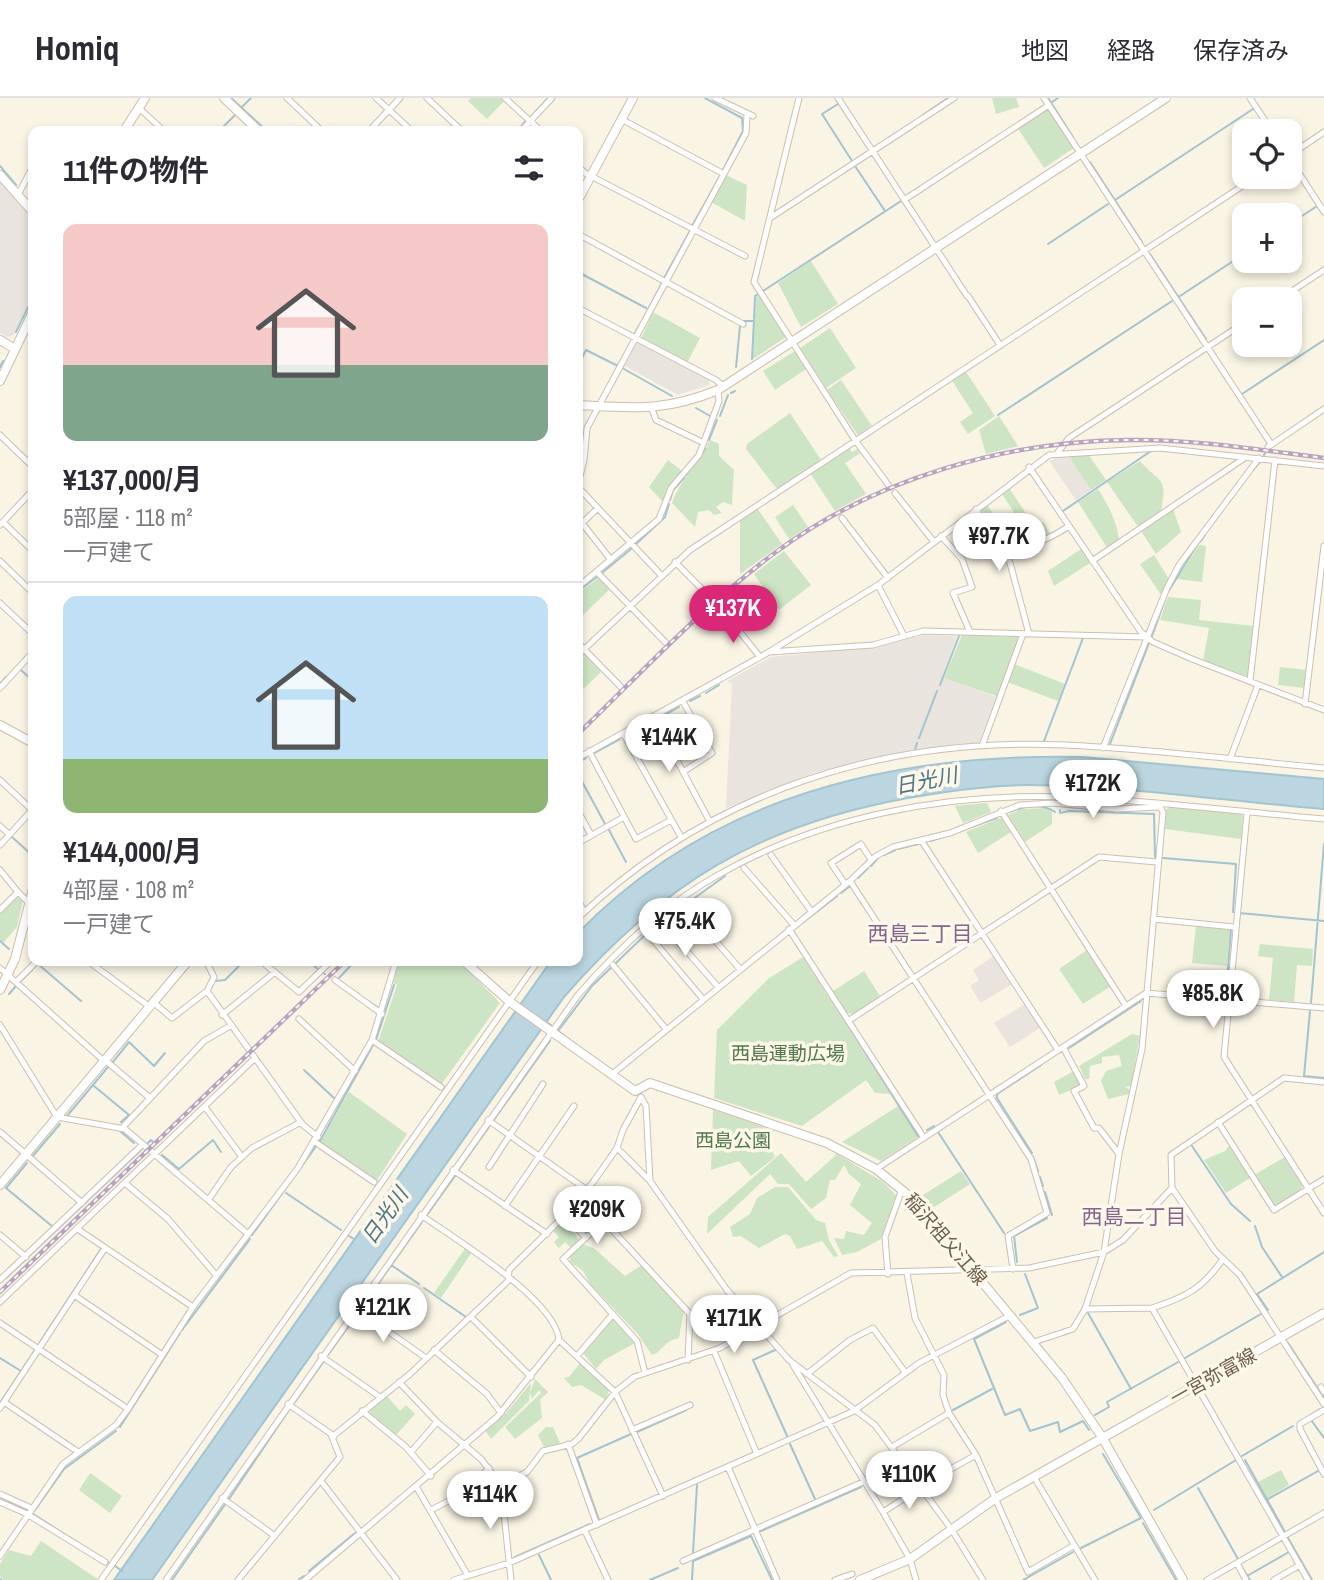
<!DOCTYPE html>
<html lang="ja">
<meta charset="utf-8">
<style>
:root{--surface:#fff;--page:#f7f7f7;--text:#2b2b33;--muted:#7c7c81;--line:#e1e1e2;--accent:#db2777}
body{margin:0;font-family:"Archivo Narrow","Noto Sans JP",sans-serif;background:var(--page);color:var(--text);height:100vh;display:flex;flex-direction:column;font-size:26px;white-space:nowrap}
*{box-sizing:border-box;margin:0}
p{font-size:23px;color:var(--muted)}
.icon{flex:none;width:38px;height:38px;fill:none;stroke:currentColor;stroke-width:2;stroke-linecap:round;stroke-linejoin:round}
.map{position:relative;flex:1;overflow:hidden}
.sheet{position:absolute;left:28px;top:28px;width:555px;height:840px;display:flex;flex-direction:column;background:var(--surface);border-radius:14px;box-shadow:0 4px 10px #0003}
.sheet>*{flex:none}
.fabs{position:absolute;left:1232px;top:21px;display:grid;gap:14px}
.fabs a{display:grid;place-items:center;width:70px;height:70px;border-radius:14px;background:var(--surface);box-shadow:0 4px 10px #0003;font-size:35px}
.price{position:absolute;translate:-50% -60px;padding:0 16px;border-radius:24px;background:#fff;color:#222;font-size:23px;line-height:46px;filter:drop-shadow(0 2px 4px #0008)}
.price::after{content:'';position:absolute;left:50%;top:42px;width:21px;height:16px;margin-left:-10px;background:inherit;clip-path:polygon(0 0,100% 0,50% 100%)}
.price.current{background:var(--accent);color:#fff}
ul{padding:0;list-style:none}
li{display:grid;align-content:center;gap:14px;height:371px;padding:0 35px}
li+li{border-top:2px solid var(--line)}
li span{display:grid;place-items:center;height:217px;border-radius:14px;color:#555}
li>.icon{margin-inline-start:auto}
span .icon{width:126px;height:126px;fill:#fffc;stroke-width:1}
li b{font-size:30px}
h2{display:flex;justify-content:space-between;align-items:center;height:84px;padding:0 35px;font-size:30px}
header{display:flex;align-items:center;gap:42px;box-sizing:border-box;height:98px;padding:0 35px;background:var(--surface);border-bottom:2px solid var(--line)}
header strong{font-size:33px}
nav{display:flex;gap:38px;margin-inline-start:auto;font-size:24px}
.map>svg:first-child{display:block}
.industrial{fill:#e9e5de}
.green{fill:#cde5c4}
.water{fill:#bbd6e0;stroke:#a2c4d1;stroke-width:2}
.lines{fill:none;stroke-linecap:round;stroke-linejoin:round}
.stream{stroke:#a2c4d1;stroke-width:2}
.street-casing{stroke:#ccbfaf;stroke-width:7}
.secondary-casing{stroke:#ccbeab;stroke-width:10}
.street{stroke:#fff;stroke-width:5}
.secondary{stroke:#fff;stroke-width:8}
.rail-casing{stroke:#b8a4c1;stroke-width:4.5}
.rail{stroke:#fdf8ea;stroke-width:2;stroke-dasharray:5;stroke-linecap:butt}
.labels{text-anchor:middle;stroke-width:7;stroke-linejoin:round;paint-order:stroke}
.park-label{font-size:19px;fill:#517949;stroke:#fdf8ea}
.street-label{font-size:19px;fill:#6f5d4d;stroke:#fdf8ea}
.water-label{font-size:21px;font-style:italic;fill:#4c7586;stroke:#fdf8ea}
.neighbourhood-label{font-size:21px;fill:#83658c;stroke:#fdf8ea}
</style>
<header>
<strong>Homiq</strong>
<nav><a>地図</a><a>経路</a><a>保存済み</a></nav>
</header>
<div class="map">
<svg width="1324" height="1482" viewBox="0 0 1324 1482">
<rect width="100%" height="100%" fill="#f9f4e4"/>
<!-- industrial -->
<path class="industrial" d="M0,81L33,118V196L14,237L7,239L0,235Z
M637,244L709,281V287L678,297L625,268Z
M1068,357L1091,392L1076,402L1049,363Z
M924,537L957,538L942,579L996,599L979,645L888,658L816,674L726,710L732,586L727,583L771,559L874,549Z
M994,858L1012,886L981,905L970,888L979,882L973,872Z
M1025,906L1040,930L1010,949L994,925Z"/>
<!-- green -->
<path class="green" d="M471,0H502L505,2L487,21L468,3Z
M992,0H1016L1019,9L996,16Z
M1047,9L1074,50L1044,70L1017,29Z
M726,77L747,87L745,123L711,104Z
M811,163L838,206L801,229L778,185Z
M759,197L786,239L753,261L756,199Z
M653,214L700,240L687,265L641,241Z
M830,230L856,270L826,290L800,250Z
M795,253L806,271L775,292L763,273Z
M966,274L995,318L968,336L960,324L973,315L951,281Z
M841,282L872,328L858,337L827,292Z
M790,315L821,362L777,391L746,351L747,346Z
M999,318L1018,348L986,356L979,332Z
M710,342L719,346V358L734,372L732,407L723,404L716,409L722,415L714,417L709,412L698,414L695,429L672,405C680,381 700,365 710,342Z
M849,349L852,354L859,350L862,354L845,365L866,396L835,413L810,375Z
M1088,356L1106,382L1091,392L1068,357Z
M668,362L682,373L669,389L663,404L649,389Z
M1140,363C1162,388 1167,376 1161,415L1139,430L1107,384Z
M1009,390L1035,429L1043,424L1051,437L1021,444L1027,434L1002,396Z
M1098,391C1108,407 1118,425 1119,444L1108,451L1078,404Z
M793,407L808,429L789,441L775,419Z
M987,407L1016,447H1003L982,412Z
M757,410L782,446L740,476V422Z
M1173,411L1181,434L1156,456L1141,433Z
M1199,447L1206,448L1202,484L1177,481Z
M1081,451L1090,465L1054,488L1048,473Z
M784,453L811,487L779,512L754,476Z
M1154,457L1169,481L1162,498L1140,466Z
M600,479L611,490L580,520L583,524L578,528V495Z
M1168,499L1201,502L1199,522L1254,528L1249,579L1203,563L1209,530L1160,522Z
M962,537L1020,539L999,599L944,580Z
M584,555L601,574L578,596V562Z
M1014,566L1065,586L1058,603L1007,584Z
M1280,569L1307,572L1305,590L1278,587Z
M987,705L991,714L963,725L955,708Z
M1170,709L1239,715L1243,718L1241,741L1165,731L1166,712Z
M1047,710L1052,714V726L1025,744L1008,717L1022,711Z
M1001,720L1011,734L978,755L966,734Z
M18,796L23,801L17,829L3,845L0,842V815Z
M1196,828L1230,832L1227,868L1192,865Z
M1260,846L1313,851L1312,868L1297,867L1294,904L1269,902L1273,860L1258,858Z
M1087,852L1111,888L1083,906L1059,871Z
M803,859L890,996L875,995L866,982L802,1028L714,1000L717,932L768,881Z
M399,863H459L500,905L441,987L378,944L397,887L393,885Z
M864,873L880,898L854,916L847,915L833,893Z
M1132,936L1140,938L1131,988L1125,989L1130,992L1129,996L1108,1001L1101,983L1106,973L1122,968L1119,957L1102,959V965L1090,968L1089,981H1085L1079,968Z
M1074,973L1080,988L1059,997L1054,984Z
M349,994L407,1036L376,1084L320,1045Z
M898,1008L918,1039L881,1063L842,1044Z
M713,1012L775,1033L766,1038L775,1059L751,1078L739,1063L711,1072Z
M1229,1048L1250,1080L1226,1095L1204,1062L1225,1053Z
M781,1055L806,1084L837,1056L883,1084L896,1097L881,1141L857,1154L842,1157L834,1140L844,1141L846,1133L864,1137L872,1125L850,1107L861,1086L849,1076L844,1067L835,1082H830L826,1100L811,1111L789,1086H778L770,1076L707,1136L708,1119Z
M1285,1059L1303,1087L1301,1091L1277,1107L1272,1106L1254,1077Z
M961,1073L970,1086L931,1111L920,1099Z
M775,1089H788L816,1122L825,1125L829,1142L838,1158L834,1159L822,1143L797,1151L790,1138L785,1136L759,1150L741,1138L733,1139L730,1129L750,1116L757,1100Z
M566,1123L579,1142L571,1150L565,1144L559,1150L554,1144L559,1139L553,1133Z
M583,1146L595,1151L625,1178L642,1167L684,1213L679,1240C663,1243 663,1254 652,1257L637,1235L590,1186L583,1173L570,1164V1159Z
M466,1149L472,1154L441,1200L434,1195Z
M611,1222H615L635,1245L604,1262L596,1271L583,1255Z
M580,1265L609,1291L606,1302L581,1287L572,1289L564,1280L569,1279Z
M535,1281L548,1294L540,1302L542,1320L515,1341L505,1329L541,1295L539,1292L532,1301L530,1295Z
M531,1285L529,1303L491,1341L485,1332L505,1316Z
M387,1298L400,1313L406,1307L415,1316L396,1337L370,1315V1311Z
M546,1329H553L560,1345L544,1349L538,1337Z
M1281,1372L1289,1387L1267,1400L1258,1384Z
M90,1375L122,1398L110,1415L79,1392Z
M41,1443L99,1482H3L0,1478V1466L9,1452L31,1458Z"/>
<!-- water -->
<path class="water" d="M1083,659L1324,681V711C1226,703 1127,688 1029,687C988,687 948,693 908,700C759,727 663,785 564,899L152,1482H114L551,863H578V835C711,697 895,655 1083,659Z"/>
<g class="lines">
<!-- stream -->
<path class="stream" d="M231,0L267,33
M705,0L742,20L743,33L723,72
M1048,0L1073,39
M1052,4L1058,0
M838,6L822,16L852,63
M242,9L251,0
M923,17L948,0
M530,20L548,0
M219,33L235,17
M517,33L525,24
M1090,64L1142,144
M0,68L16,87
M855,68L885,113
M1115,102L1253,11
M1290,126L1317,108
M692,128L720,78
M1048,146L1108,106
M1150,156L1206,241
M578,174L646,210
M664,180L690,133
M763,193L901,103
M1180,198L1244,156
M643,221L662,185
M754,221L755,198L758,196
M744,223H754L752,261
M16,234L33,199
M634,237L640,226
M578,268L586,252L618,268
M0,269L3,263
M736,269L740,228
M624,271L672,298
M731,295L735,293
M1242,296L1324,242
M696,310L710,318
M998,317L1172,203
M720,318L728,297
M709,342L717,322
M1264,357L1265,355
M1252,373L1260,364
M686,377L705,351
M670,402L673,392L684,380
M1063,413L1151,353
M1200,444L1205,437
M636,446L665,419L669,406
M603,474L631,451
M578,493L597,479
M1168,494L1197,447
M1152,538L1166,499
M21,572L33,583
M0,586L6,579
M940,587L959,538
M706,595L719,587
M690,603L700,598
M661,619L679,609
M630,635L650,625
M919,640L937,593
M1044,643L1083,540
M1110,646L1149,545
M915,652L917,645
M594,655L620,641
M578,664L586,660
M578,676L605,726
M1060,712V715L1069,713L1154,716L1155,759
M1010,714C1024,708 1042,705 1055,714
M609,732L626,764
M12,739L33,758
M931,743L997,720
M898,751L918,746
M884,757L895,752
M1163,760L1236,766L1233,814
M871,768L878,760
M858,780L868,770
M841,795L849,789
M1239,815L1324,823
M797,829L837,798
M649,833L725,778
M0,843L9,851
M308,863L318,871
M38,866L81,903
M323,875L325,876
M338,881L355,863
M215,883L225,882L244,863
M20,884L32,872
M1226,895L1231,832
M9,896L16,888
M830,899L918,1038
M368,903L380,911
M1311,905L1324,746
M1310,913L1304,978L1324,980
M543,922L551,927
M376,942L394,887
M570,942L558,933L592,888L645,837
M1069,950L1141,903
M112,965L129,944L154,968L165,955
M304,972L334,1000
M94,988L129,1017L121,1024
M67,1018L108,969
M493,1023L550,943
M927,1032L934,1028
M120,1033L134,1045
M938,1034L1004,1135
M320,1043L373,947
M148,1045L151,1042L153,1044
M1192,1048L1231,1106L1250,1123
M1032,1055L997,1000V996L1041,967
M162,1057L179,1071L213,1042L221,1054
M32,1059L60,1026
M1033,1059L1038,1073
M27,1065L6,1090L53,1129
M459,1071L489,1029
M1040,1079L1043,1088
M1045,1094L1052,1117
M286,1095L341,1132
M427,1117L455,1078
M1255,1128L1262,1149L1282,1179
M252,1137L317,1047
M349,1138L354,1141
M1017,1164L1014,1138L1047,1120
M391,1167L419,1186
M6,1180L141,1052
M424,1190L466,1219
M361,1210L422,1124
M1268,1212L1257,1196L1324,1154
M1088,1215L1131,1291
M1020,1217L1038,1210L1025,1176
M1006,1224L974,1241L1005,1317L1020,1311L1030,1333L1058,1324L1060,1334L1083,1323L1089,1332
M182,1232L250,1141
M1288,1245L1324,1300
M38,1247L101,1151
M775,1252L753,1262L788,1340
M328,1257L356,1218
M0,1260L21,1273L0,1305
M1185,1260L1261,1216
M23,1270L35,1252
M295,1304L324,1263
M953,1312L992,1291
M1312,1316L1320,1311
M1095,1317L1109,1309L1107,1304L1180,1263
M1311,1322L1324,1340
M120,1329L180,1235
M637,1334L686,1312
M790,1346L815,1401
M1242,1358L1293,1328
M1245,1362L1285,1434
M1198,1390L1238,1461
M0,1399L27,1411
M229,1401L289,1312
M1268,1401L1318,1373
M35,1412L64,1371L116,1333
M1154,1412L1236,1362
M33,1416L108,1464
M599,1422L577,1360L631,1336
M1143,1425L1176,1482
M761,1433L861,1389
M1288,1440L1312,1482
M1079,1451L1141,1420L1103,1356
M693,1455L697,1387
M539,1457L551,1482
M515,1459L590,1426
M1240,1466L1250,1482
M115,1468L122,1473
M309,1473L355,1435
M1247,1478L1289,1454
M0,1481L1,1482
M299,1481L304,1478
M172,1482L226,1405
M650,1482L678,1470
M692,1482L693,1463L751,1438L772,1482
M1023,1482L1073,1454"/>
<defs>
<path id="street" d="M287,0L322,33
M376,0L412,33
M427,0L462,33
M505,0L541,33
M715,0L753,18
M799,0L754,184L855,342L890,389
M838,0L967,198
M1044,0L1271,346
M1250,0L1272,33
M139,10L164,33
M621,21L724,76
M369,33L400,0
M521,33L552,0
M1290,57L1324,34
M1290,61L1324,114
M578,68L585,75L745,158
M18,97L33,68
M904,102L1049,7
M770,120L954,0
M578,136L743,226
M968,198L1000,247
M1280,201L1324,172
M578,210L716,282L724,289
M652,311L656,322L704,345
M0,337L33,369
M1268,349L1324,311
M1058,354L1069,340L1244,225
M1029,369L1141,534L1153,544L1192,561L1324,612
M578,386L584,362L587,330L746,35L747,17
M578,389L661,477
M895,395L934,444
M976,411L1010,465L1029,536
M842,420L888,480
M3,424L33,453
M582,425L611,462
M0,427L33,392
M578,429L598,410
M941,438L962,461L972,489L953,495L970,534
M956,453C973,447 983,449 1000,450C1024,452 1050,441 1069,428
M0,463L33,495
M1092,463L1246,359
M675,464L713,502
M597,474L666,545
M878,487L904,538
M578,489L659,421L671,390L699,357L719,303L718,292
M0,505L33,536
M728,519L760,559
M578,545L621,589
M769,554L873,547L923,533L1147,539
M578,557L690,452L1256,79
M1250,583L1275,362
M0,590L33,554
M682,602L712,655L683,674
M1305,606L1324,448
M653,618L709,722
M623,635L681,739
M982,648L1023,536
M1103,650L1167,490L1179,467L1259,360
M589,653L636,741L671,722
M578,660L769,554L878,487L1049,357L1160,350L1324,368
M1230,661L1258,587
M0,682L32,712
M578,713L591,737
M1001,713L1126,908
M1247,715L1224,959L1324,1115
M0,728L9,736
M921,742L1058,952
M578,745L624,719
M0,747L33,711
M771,757L811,813
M744,770L794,827
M0,772L18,794L0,812
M850,783L1031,1061L1047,1115L1008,1138L1013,1171
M845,786L831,765L861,746L871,762
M18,794L33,809
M578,801L584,814
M578,820C711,693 883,639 1066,647C1152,651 1238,662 1324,670
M1153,821L1234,829
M789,831L924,1040
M671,835L718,889
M648,836L703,901
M713,840L740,871
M88,863L150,909
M206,863L214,879L207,893L303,1027L318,1039
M261,863L299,894L331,863
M613,867L666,931
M0,870L104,963
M335,882L382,916
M16,884L37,863
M153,904L172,920L207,893
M222,917L275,874
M299,921L355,973
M848,923L1099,759L1157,764
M0,927L57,1019L125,1031L248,1136
M372,942L441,989
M1063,949L1084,988L1074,993L1094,1030H1099L1119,1056
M105,962L150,1000
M611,977L850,783L876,758L893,749L950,735L1020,707L1053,705L1117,711L1160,709L1163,714L1142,951L1119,1056L1104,1154L1085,1211L1073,1231L1034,1244
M1324,984L1284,980L1171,1057L1172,1090L1215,1153L1240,1177L1324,1306
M641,999L646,1008L650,1083L727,1192L789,1262L875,1327L952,1432L983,1482
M205,1009L242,1059
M488,1022L587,1092
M1218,1024L1274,1112L1324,1081
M122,1030L204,943L230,928
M0,1034L82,1105
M315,1044L374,1084
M617,1050L650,1083
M489,1069L543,986
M876,1071L1146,895L1324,910
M453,1072L547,1136
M126,1086L168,1121L216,1177
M209,1101L231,1069L252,1050L301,1024
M505,1108L574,1008
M421,1117C455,1141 556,1202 559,1242L615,1294L634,1279L720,1250L851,1175L1029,1170L1104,1154L1123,1142L1172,1090
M565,1117L586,1140
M79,1132L193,1209
M0,1137L26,1159
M888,1176L885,1139L902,1091
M0,1182L143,1046
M74,1197L161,1256
M0,1204L254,961
M355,1210L426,1260
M1152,1210C1186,1199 1202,1191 1223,1161
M1085,1211L1152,1210L1308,1482
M471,1219L531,1279
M0,1225L128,1311
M434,1252L487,1296L501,1315
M714,1253L757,1356
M321,1258L380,1299
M577,1258L613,1216
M793,1267L883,1414L910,1461L916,1482
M645,1275L637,1243L563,1161L604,1123L690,1216L688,1262
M807,1276L850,1242L873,1230L905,1274
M399,1284L437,1324L481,1361L501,1387L511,1482
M1321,1289L1324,1294
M4,1304L78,1354
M288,1306L334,1338
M0,1310L105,1150
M1324,1312L1300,1326V1331L1324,1376
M362,1313L406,1349L431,1378
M949,1315L976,1357L1028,1474L1073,1448
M632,1332L690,1307
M568,1346L597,1427
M892,1349L949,1315L943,1297L944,1277L915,1220L907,1175
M411,1354L437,1324
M728,1369L777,1482
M1034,1379L1095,1482
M321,1383L397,1482
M501,1387L527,1374L543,1353L572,1346L579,1340L615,1294L663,1398
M920,1388L976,1357
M417,1390L467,1476
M0,1396L31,1410
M222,1400L275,1438
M0,1404L27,1416L105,1464
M431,1412L464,1395L489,1370
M883,1414L922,1389
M585,1433L608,1482
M0,1458L63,1366L116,1327L128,1311L193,1209L298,1070L372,942L396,863
M683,1463L863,1384
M1237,1465L1246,1482
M101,1482L538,863
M166,1482L578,897C618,851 664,807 718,777C821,718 947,695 1065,699C1152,702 1238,714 1324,721
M238,1482L340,1359L332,1339L410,1276L508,1183L509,1172L571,1111L594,1083L617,1050L623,1032L641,999
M305,1482L497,1319L559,1242
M454,1482L509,1465L854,1313L919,1265L1011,1217
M835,1482L852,1476
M1207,1482L1324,1415
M1274,1482L1300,1467"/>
<path id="secondary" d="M224,0L259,33
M124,33L145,0
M0,77L33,114
M578,102L633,0
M0,242L15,251
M0,283L33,214
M578,307C634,310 664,314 718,292L1166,0
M0,627L33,645
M464,863L510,904L635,993L650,985L827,1045L876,1071L913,1101L1062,1280L1102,1339L1183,1482
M0,892L15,861L33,791
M0,1087L188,863
M860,1482L910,1461L996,1400L1324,1215"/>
</defs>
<!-- street casing -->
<use href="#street" class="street-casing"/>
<!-- secondary casing -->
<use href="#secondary" class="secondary-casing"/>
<!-- street -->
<use href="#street" class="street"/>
<!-- secondary -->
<use href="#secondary" class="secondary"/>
<defs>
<path id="rail" d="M578,636C642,574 704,507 776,454C876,380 1007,343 1129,342C1194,341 1260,352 1324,360
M0,1194L345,863"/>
</defs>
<!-- rail casing -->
<use href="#rail" class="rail-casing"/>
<!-- rail -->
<use href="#rail" class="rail"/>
</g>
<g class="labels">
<!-- park labels -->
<g class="park-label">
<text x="788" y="962">西島運動広場</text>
<text x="733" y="1049">西島公園</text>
</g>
<!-- street labels -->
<g class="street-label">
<text transform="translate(946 1141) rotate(49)" y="7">稲沢祖父江線</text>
<text transform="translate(1213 1278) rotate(-29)" y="7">一宮弥富線</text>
</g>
<!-- water labels -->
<g class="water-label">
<text transform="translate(926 683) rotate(-11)" y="7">日光川</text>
<text transform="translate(385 1118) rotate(-55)" y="7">日光川</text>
</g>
<!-- neighbourhood labels -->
<g class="neighbourhood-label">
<text x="920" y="843">西島三丁目</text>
<text x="1134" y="1126">西島二丁目</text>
</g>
</g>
</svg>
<div class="fabs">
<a><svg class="icon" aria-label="locate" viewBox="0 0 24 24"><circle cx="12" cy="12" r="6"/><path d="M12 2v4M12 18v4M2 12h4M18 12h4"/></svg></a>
<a>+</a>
<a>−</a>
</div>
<b class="price" style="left:999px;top:475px">¥97.7K</b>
<b class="price current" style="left:733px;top:547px">¥137K</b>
<b class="price" style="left:669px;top:676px">¥144K</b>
<b class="price" style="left:1093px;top:722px">¥172K</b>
<b class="price" style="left:685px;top:860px">¥75.4K</b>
<b class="price" style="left:1213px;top:932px">¥85.8K</b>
<b class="price" style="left:597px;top:1148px">¥209K</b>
<b class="price" style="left:383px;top:1246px">¥121K</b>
<b class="price" style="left:734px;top:1257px">¥171K</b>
<b class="price" style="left:909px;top:1413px">¥110K</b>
<b class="price" style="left:490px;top:1433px">¥114K</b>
<section class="sheet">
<h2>11件の物件<svg class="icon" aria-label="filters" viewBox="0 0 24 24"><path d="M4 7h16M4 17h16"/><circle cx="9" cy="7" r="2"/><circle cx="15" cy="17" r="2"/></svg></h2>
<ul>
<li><span style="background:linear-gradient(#f6c9c9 65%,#7fa58c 0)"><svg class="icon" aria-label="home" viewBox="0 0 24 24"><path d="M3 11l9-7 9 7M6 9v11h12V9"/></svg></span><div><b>¥137,000/月</b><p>5部屋 · 118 m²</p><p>一戸建て</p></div></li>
<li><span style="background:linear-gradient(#bfe0f5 75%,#8fb573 0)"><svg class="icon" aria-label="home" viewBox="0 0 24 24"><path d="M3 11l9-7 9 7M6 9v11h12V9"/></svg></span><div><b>¥144,000/月</b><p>4部屋 · 108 m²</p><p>一戸建て</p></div></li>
</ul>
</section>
</div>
